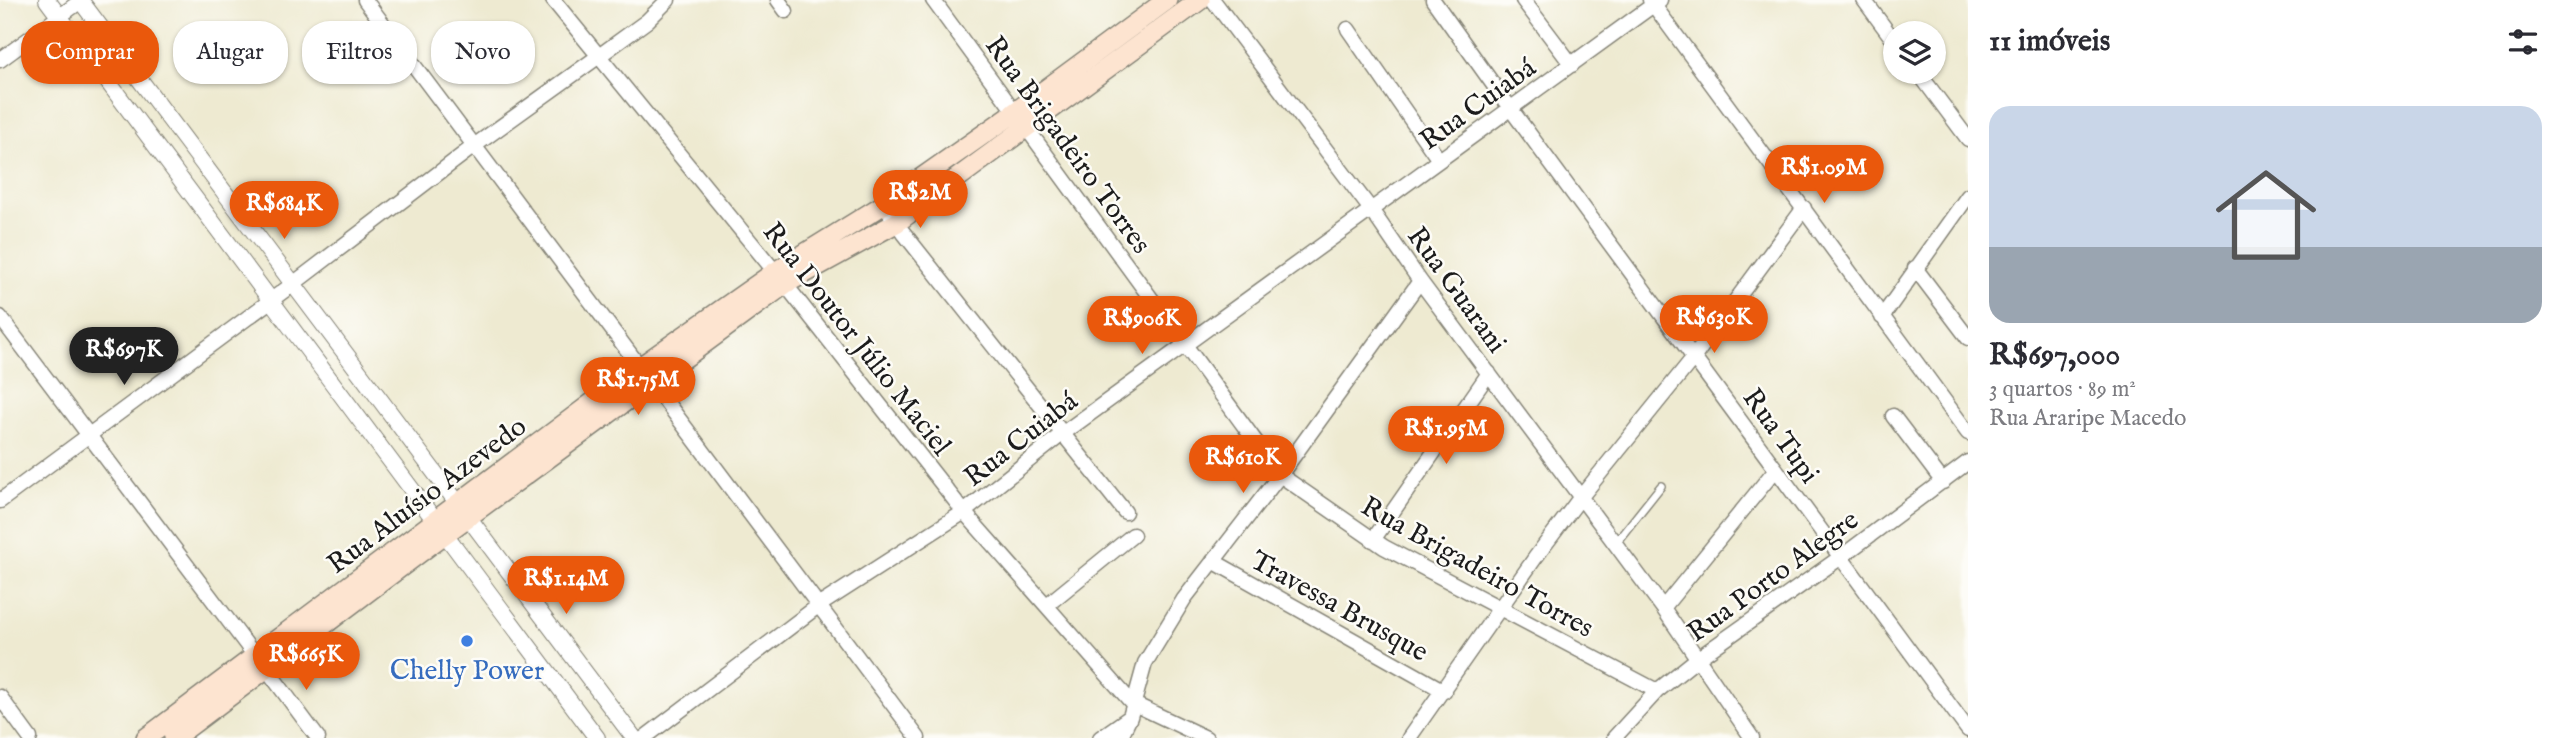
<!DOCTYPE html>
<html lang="pt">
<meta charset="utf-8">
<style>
:root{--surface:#fff;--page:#f7f7f7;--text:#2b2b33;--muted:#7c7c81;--accent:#ea580c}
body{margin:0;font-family:"IM FELL English",serif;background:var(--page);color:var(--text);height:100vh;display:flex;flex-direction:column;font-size:26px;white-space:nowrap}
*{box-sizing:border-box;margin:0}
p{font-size:23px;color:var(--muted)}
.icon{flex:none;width:38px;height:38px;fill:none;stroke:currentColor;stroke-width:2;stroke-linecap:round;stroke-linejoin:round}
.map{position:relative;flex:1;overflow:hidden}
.side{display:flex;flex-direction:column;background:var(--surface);width:595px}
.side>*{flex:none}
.guide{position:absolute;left:21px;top:21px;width:665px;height:63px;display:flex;gap:14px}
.tools{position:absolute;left:1883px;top:21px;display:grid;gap:14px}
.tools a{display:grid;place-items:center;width:63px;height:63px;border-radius:50%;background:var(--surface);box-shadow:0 2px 5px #0004;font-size:35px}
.price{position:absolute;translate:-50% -60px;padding:0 16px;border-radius:24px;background:var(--accent);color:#fff;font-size:23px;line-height:46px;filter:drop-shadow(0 2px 4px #0008)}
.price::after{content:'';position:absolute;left:50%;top:42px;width:21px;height:16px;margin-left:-10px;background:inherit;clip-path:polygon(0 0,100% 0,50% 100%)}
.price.active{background:#222;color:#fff}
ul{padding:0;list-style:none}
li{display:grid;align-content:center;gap:14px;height:371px;padding:0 21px}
li span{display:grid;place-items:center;height:217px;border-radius:21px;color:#555}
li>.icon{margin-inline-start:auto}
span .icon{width:126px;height:126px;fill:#fffc;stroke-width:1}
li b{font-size:30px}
h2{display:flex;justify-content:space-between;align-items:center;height:84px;padding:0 21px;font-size:30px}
.pill{padding:0 24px;border-radius:28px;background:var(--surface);box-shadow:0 2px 5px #0004;font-size:24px;line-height:63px}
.pill.active{background:var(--accent);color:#fff}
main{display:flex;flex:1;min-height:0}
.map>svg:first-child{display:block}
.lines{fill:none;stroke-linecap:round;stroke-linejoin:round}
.service-casing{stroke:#858376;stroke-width:10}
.minor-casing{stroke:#858376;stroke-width:17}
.tertiary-casing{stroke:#858376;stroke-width:18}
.secondary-casing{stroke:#858376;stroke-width:22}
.service{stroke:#fff;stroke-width:7}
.minor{stroke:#fff;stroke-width:14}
.tertiary{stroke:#fff;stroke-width:16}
.secondary{stroke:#fde4d0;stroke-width:19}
.shop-dot{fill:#3f7fe0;stroke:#fdfcf7;stroke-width:2.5}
.labels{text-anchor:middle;stroke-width:5;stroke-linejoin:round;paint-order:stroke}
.street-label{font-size:28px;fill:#1c1c1c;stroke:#fdfcf7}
.shop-label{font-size:28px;fill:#366cbe;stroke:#fdfcf7}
</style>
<main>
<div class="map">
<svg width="1968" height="738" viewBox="0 0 1968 738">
<rect width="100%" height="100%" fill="#fdfcf7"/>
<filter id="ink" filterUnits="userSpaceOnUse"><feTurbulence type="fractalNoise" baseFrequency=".0143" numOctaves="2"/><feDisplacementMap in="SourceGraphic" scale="14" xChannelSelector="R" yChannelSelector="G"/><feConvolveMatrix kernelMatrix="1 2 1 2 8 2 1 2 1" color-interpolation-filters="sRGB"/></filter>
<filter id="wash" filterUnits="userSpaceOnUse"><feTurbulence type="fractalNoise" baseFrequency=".00686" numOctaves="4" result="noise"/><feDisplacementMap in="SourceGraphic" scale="28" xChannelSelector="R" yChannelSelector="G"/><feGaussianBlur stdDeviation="1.57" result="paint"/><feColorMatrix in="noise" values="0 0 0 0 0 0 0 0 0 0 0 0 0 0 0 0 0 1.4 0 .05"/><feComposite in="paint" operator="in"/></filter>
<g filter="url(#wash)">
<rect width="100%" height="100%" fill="#eeead1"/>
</g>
<g filter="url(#ink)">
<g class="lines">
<defs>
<path id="service" d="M1614,545L1661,486"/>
<path id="minor" d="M365,0L918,738
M553,0L785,284L964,512L1132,703L1206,738
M778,0L786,11
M933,0L1280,475L1384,547L1657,691
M1213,0L1372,211L1420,281L1663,608L1752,738
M1433,0L1510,108L1968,730
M1523,0L1572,65
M1650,0L1968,433
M1864,0L1895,42
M1348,29L1439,160
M0,60L82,0
M1918,72L1968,139
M891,217L1125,512
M1915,268L1968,338
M0,317L255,656
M1882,317L1968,196
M1893,416L1943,482
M0,501L293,284L474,146L599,56L647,21L668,0
M1373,540L1489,373
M1213,561L1444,691
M1047,605L1133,535
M1663,608L1776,469
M266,668L318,738
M0,697L30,738
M644,738L818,606L964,512L1062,434L1660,0
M1100,738L1130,717
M1120,738L1130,717L1145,663L1184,599L1280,475L1420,281
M1409,738L1535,558L1580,498L1694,357L1804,208
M1614,738L1657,691L1697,659L1841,557L1968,462"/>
<path id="tertiary" d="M47,0L597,738
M80,0L634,738"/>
<path id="secondary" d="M146,738L640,367L775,272L883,205L1014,113L1167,0
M174,738L434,542L785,284L896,223L1200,0"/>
</defs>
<!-- service casing -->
<use href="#service" class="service-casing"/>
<!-- minor casing -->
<use href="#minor" class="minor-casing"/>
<!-- tertiary casing -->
<use href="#tertiary" class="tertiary-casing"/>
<!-- secondary casing -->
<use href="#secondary" class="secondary-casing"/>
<!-- service -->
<use href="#service" class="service"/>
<!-- minor -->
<use href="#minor" class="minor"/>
<!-- tertiary -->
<use href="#tertiary" class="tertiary"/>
<!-- secondary -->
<use href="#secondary" class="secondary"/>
</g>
</g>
<!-- markers -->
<circle class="shop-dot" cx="467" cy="641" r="7"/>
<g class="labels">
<!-- street labels -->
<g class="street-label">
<text transform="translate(1477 103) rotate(-36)" y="10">Rua Cuiabá</text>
<text transform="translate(1069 144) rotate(54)" y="10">Rua Brigadeiro Torres</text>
<text transform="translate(1458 289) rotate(54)" y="10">Rua Guarani</text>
<text transform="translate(858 338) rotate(52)" y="10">Rua Doutor Júlio Maciel</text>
<text transform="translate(1782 435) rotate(54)" y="10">Rua Tupi</text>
<text transform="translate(1020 438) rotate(-38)" y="10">Rua Cuiabá</text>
<text transform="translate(426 494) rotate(-37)" y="10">Rua Aluísio Azevedo</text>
<text transform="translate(1478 566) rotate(29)" y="10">Rua Brigadeiro Torres</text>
<text transform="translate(1772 575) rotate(-36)" y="10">Rua Porto Alegre</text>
<text transform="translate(1340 605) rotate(29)" y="10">Travessa Brusque</text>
</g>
<!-- shop labels -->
<g class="shop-label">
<text x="467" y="679">Chelly Power</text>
</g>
</g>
</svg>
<div class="tools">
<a><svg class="icon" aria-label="layers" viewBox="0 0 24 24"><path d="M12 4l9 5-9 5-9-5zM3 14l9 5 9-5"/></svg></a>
</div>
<b class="price" style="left:1824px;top:205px">R$1.09M</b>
<b class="price" style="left:920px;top:230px">R$2M</b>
<b class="price" style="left:284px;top:241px">R$684K</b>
<b class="price" style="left:1714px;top:355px">R$630K</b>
<b class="price" style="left:1142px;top:356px">R$906K</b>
<b class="price active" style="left:124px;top:387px">R$697K</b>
<b class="price" style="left:638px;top:417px">R$1.75M</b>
<b class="price" style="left:1446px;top:466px">R$1.95M</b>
<b class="price" style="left:1243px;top:495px">R$610K</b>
<b class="price" style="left:566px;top:616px">R$1.14M</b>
<b class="price" style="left:306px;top:692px">R$665K</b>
<div class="guide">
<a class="pill active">Comprar</a>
<a class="pill">Alugar</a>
<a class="pill">Filtros</a>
<a class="pill">Novo</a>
</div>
</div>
<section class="side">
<h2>11 imóveis<svg class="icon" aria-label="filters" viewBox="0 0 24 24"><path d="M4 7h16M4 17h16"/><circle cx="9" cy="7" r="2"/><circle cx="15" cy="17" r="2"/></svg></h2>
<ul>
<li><span style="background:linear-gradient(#c9d6e8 65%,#9aa5b1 0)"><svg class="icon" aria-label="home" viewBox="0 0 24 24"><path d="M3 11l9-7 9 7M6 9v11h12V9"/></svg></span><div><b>R$697,000</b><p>3 quartos · 89 m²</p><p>Rua Araripe Macedo</p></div></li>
</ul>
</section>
</main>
